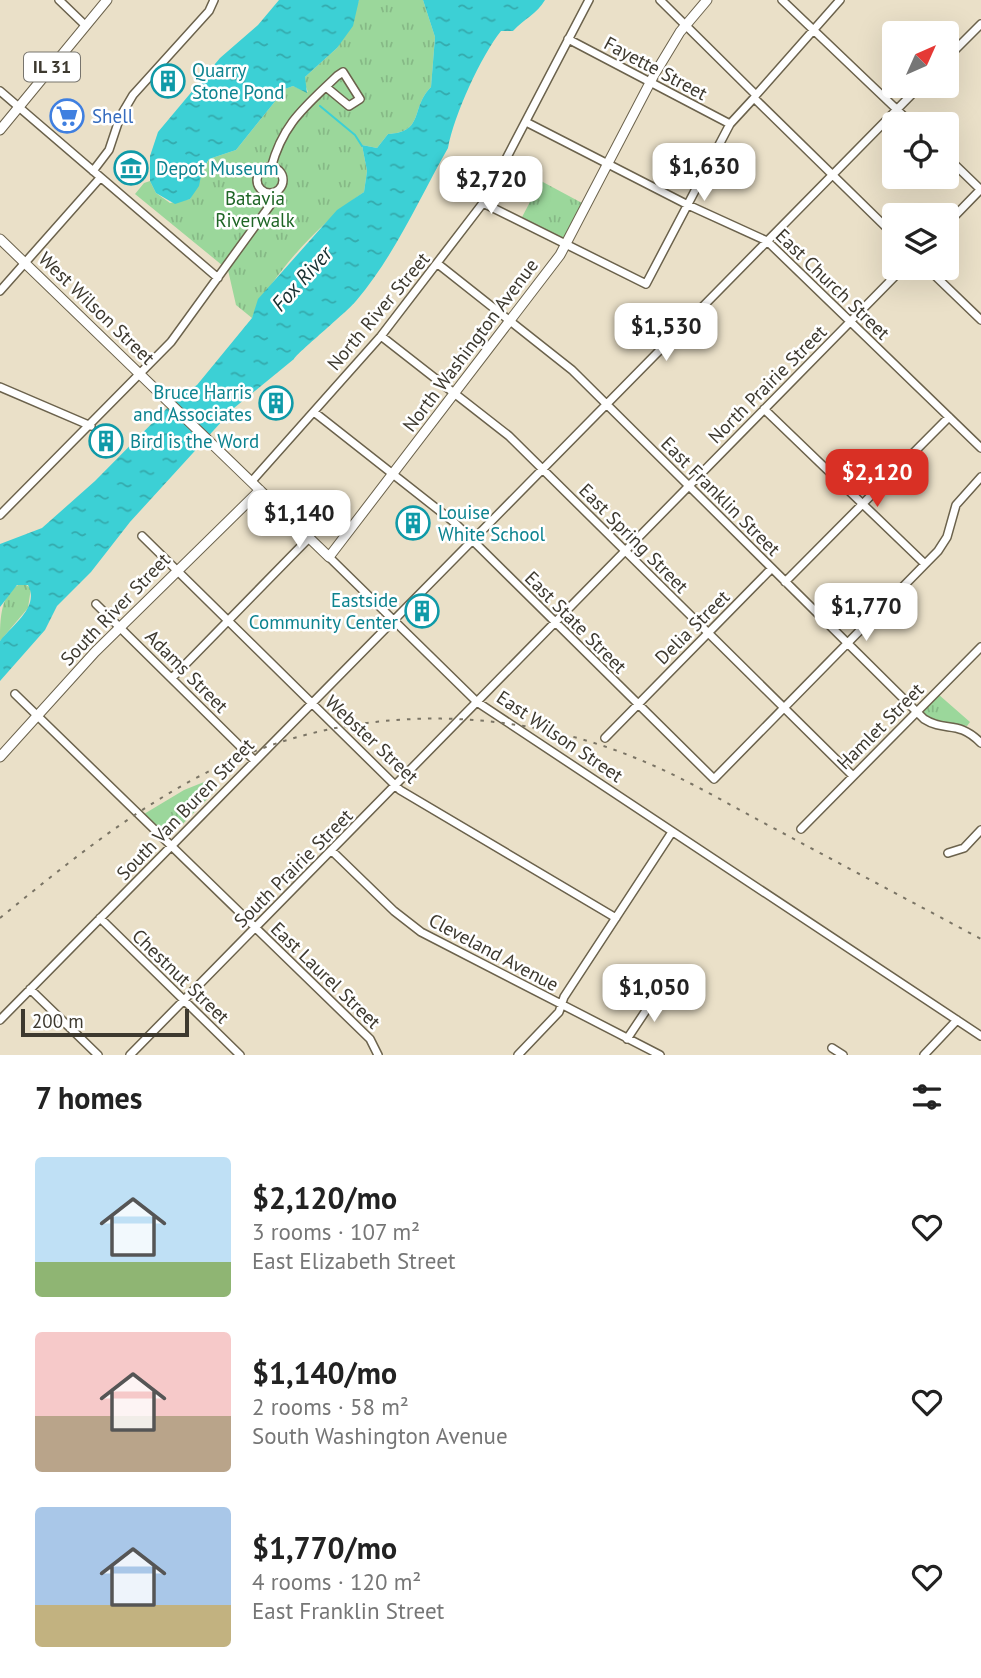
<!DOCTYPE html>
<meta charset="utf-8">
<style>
:root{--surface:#fff;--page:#f2f2f2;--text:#222;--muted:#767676;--accent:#d93025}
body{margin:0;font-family:"PT Sans",sans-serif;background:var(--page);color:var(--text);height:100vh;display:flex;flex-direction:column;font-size:26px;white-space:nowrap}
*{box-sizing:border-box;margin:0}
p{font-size:23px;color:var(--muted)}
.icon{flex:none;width:38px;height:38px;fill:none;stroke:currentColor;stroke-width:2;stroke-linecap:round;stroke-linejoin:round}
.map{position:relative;height:1055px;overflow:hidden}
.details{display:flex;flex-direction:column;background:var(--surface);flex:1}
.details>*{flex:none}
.needle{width:46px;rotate:45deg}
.tools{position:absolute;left:882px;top:21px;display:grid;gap:14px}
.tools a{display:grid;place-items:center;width:77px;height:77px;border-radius:7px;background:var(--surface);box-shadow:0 7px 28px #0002;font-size:35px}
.scale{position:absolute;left:21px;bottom:18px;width:168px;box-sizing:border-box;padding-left:7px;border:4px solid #3d392f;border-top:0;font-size:19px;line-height:24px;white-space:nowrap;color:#3d392f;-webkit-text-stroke:5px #fff;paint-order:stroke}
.price{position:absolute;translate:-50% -60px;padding:0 16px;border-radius:14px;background:#fff;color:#222;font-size:23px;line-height:46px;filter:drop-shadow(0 2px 4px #0008)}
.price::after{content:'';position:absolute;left:50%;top:42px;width:21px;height:16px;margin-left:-10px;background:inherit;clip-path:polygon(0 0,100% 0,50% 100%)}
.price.selected{background:var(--accent);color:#fff}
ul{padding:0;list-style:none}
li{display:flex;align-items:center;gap:21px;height:175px;padding:0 35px}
li span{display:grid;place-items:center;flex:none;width:196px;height:140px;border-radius:7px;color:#555}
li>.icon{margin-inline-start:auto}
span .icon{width:84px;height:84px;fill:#fffc;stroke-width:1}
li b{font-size:30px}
h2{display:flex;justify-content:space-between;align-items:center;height:84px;padding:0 35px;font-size:30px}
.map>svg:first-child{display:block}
.grass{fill:url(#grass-tufts)}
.water{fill:url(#water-ripples)}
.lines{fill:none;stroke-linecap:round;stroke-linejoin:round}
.stream{stroke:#3cd0d5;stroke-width:2}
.minor-casing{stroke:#6b624c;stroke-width:10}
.major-casing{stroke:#6b624c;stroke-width:11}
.minor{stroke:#fff;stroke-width:7}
.major{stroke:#fff;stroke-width:9}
.rail{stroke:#7a7465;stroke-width:2;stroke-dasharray:3.5 7;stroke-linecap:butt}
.labels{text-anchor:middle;stroke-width:5;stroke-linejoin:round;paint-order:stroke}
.shield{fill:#fff;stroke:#77746d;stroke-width:2}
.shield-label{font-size:18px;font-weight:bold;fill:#3d392f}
.street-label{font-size:19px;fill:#3d392f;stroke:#fff}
.culture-label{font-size:19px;fill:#0d838f;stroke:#fff;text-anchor:start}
.shop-label{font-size:19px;fill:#366cbe;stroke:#fff;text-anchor:start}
.park-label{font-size:19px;fill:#1e6525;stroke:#fff}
.water-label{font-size:21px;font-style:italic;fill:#183031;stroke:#fff}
</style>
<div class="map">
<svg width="981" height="1055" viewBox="0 0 981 1055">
<defs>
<pattern id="grass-tufts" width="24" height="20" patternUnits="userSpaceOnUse" patternTransform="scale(1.75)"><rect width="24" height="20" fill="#9bd79b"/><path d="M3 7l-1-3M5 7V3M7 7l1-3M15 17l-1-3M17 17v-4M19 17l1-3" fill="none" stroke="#86b986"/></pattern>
<pattern id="water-ripples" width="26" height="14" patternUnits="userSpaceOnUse" patternTransform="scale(1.75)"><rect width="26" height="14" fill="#3cd0d5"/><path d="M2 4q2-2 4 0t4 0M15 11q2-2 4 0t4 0" fill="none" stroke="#34aaad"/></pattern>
</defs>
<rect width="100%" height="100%" fill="#eae0c8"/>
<!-- grass -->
<path class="grass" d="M359,0H423L435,37L431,87C410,108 425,132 388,134L377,148L362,145L367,171L364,192C322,221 273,272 252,318L236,305L228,270L135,194L144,183L150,181L156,193L170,203L190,199L209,159L236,150L285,89L293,86L308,92L304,82L305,77L337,48Z
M541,181L582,203L562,241L521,219Z
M23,583L31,588L28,608L0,641C0,620 0,590 23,583Z
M938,694L970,722L967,726L937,721L924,714V708Z
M209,780L220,786L168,839L144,814L184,790Z"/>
<!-- water -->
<path class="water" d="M279,0H359L353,26L337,48L305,77L307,93L293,86L285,89L236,150L209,159L202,171L199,186L190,199L175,204L156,193L150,181V156L158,132L220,58L258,25Z
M423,0H545C537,14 524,19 513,31H501C481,56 454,115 448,148C419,199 395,255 356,301C347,312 296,354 294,359L234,408L130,522L91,572L57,606L45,630L0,681V641C12,625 40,607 28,585H17L0,607V544L42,528L95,481L178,397L197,385L252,318L258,299L337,210L364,192L367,171L362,145L377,148L388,134C425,132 410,108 431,87L435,37Z"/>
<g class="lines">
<!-- stream -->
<path class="stream" d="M320,106L355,135L362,146"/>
<defs>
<path id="minor" d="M59,0L85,25
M660,0L756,95L840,0
M782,0L912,124
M568,39L730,124
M947,58L981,24
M0,91L218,278
M526,122L688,205L767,241L981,448
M947,157L981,190
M257 180a13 13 0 1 1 26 0a13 13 0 1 1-26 0Z
M271,168C283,123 305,107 337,76L343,72L360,99L349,106L326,87
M93,171L109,150L120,117L133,95L209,11L214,0
M483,203L646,284L730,124L754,98L894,235
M947,224L981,189
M438,264L572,370L924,719C946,733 957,719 981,743
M927,268L981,320
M0,291L100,178
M381,336L509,436L853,776
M0,387L91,426
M764,409L925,564
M314,412L455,523L714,779L938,551L947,537L956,505L981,477
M252,481L381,336L483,203L589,0
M0,515L171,342L271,204L270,193
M142,536L400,790L616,918
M329,557L477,702L981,1036
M785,582L949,417
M96,604L254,760
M172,678L309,538
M15,694L370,1039L378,1055
M605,738L771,569
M801,829L981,647
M332,851L394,911L421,932L660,1055
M948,853L964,848L981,830
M100,918L240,1055
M30,989L98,1055
M0,1020L920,86
M627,1039L657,994
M832,1048L843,1055
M130,1055L903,268
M518,1055L559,1012L564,997L672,832
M924,1055L957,1020"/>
<path id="major" d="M0,130L107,0
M0,239L329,557L560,255L654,75L680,32L707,0
M0,757L95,652L260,490"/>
</defs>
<!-- minor casing -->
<use href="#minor" class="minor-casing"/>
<!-- major casing -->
<use href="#major" class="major-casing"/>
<!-- minor -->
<use href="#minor" class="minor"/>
<!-- major -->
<use href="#major" class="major"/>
<!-- rail -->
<path class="rail" d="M0,918C76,856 158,789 250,753C371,705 513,708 633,757C684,777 731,806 779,831C846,867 914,903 981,939"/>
</g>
<!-- icons -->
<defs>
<symbol id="building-ring" viewBox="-11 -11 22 22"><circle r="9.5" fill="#fff" stroke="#0f9aa8" stroke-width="1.5"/><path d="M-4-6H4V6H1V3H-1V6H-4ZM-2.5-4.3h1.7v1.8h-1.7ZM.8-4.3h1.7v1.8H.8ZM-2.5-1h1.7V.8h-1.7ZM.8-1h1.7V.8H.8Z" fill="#0f9aa8"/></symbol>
<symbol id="supermarket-ring" viewBox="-11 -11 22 22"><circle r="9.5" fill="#fff" stroke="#3f7fe0" stroke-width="1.5"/><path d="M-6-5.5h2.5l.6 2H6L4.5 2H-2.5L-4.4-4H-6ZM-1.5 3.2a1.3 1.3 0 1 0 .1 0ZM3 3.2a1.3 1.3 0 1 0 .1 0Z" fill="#3f7fe0"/></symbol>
<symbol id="museum-ring" viewBox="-11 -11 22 22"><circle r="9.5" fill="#fff" stroke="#0f9aa8" stroke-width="1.5"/><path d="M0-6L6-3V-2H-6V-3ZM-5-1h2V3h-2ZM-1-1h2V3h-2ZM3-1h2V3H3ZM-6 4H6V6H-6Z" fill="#0f9aa8"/></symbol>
</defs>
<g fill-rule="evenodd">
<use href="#building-ring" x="149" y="62" width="38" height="38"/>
<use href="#supermarket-ring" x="48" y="97" width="38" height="38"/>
<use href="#museum-ring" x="112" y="149" width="38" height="38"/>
<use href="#building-ring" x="257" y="384" width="38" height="38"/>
<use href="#building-ring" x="87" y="422" width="38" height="38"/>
<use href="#building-ring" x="394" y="504" width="38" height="38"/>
<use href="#building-ring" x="403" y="592" width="38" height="38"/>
</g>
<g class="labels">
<!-- shield labels -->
<rect class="shield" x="24" y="52.5" width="56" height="29" rx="5"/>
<g class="shield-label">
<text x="52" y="73">IL 31</text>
</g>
<!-- street labels -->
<g class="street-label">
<text transform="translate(656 68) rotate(28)" y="7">Fayette Street</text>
<text transform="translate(833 284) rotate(44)" y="7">East Church Street</text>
<text transform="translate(97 308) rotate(44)" y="7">West Wilson Street</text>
<text transform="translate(378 311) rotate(-50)" y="7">North River Street</text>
<text transform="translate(470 345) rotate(-53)" y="7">North Washington Avenue</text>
<text transform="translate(767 384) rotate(-45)" y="7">North Prairie Street</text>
<text transform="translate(721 496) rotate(45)" y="7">East Franklin Street</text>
<text transform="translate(634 538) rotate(45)" y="7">East Spring Street</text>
<text transform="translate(115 609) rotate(-46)" y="7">South River Street</text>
<text transform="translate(576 622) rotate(45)" y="7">East State Street</text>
<text transform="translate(692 627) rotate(-45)" y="7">Delia Street</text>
<text transform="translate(187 671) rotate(45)" y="7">Adams Street</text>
<text transform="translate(880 726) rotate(-45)" y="7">Hamlet Street</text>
<text transform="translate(560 736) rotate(34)" y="7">East Wilson Street</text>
<text transform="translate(372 739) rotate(43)" y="7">Webster Street</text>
<text transform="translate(185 809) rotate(-46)" y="7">South Van Buren Street</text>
<text transform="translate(293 868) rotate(-45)" y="7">South Prairie Street</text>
<text transform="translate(494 952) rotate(28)" y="7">Cleveland Avenue</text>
<text transform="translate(326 975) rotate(44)" y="7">East Laurel Street</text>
<text transform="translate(181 976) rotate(44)" y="7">Chestnut Street</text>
</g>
<!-- culture labels -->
<g class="culture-label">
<text x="192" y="77">Quarry<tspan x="192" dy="22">Stone Pond</tspan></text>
<text x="156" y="175">Depot Museum</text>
<text x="252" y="399" text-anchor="end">Bruce Harris<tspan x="252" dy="22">and Associates</tspan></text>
<text x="130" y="448">Bird is the Word</text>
<text x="438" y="519">Louise<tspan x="438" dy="22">White School</tspan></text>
<text x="398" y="607" text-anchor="end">Eastside<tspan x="398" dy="22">Community Center</tspan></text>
</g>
<!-- shop labels -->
<g class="shop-label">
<text x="92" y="123">Shell</text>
</g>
<!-- park labels -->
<g class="park-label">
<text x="255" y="205">Batavia<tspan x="255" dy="22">Riverwalk</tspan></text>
</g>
<!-- water labels -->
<g class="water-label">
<text transform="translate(302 279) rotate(-48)" y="7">Fox River</text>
</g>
</g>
</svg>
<div class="tools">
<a><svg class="needle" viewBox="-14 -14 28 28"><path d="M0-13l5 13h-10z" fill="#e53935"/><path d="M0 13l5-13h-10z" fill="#767676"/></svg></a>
<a><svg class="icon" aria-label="locate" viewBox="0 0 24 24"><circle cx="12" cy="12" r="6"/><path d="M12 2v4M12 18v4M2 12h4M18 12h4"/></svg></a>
<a><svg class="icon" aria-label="layers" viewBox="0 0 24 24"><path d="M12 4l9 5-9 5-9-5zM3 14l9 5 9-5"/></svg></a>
</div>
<div class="scale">200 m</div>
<b class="price" style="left:704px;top:203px">$1,630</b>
<b class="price" style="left:491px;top:216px">$2,720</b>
<b class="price" style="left:666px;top:363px">$1,530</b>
<b class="price selected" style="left:877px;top:509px">$2,120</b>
<b class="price" style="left:299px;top:550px">$1,140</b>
<b class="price" style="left:866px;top:643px">$1,770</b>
<b class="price" style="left:654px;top:1024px">$1,050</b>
</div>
<section class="details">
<h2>7 homes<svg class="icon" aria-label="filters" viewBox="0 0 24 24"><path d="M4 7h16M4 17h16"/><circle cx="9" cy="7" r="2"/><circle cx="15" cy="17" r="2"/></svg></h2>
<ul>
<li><span style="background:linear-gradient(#bfe0f5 75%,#8fb573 0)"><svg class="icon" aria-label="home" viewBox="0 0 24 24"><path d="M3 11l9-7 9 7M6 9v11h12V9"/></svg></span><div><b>$2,120/mo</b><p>3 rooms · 107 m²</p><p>East Elizabeth Street</p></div><svg class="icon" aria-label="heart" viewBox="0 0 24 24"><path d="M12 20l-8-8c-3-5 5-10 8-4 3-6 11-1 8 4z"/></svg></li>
<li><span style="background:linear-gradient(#f6c9c9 60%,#b9a48a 0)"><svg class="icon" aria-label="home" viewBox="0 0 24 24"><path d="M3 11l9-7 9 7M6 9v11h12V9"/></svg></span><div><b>$1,140/mo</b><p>2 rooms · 58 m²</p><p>South Washington Avenue</p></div><svg class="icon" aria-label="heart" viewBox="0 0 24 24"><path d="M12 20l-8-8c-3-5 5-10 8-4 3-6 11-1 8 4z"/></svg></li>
<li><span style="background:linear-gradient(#a9c7e8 70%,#c2b280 0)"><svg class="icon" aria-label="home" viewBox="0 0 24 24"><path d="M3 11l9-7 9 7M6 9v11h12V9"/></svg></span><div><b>$1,770/mo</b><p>4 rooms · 120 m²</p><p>East Franklin Street</p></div><svg class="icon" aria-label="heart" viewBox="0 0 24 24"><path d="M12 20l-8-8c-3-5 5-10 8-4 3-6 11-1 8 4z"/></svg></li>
</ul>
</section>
